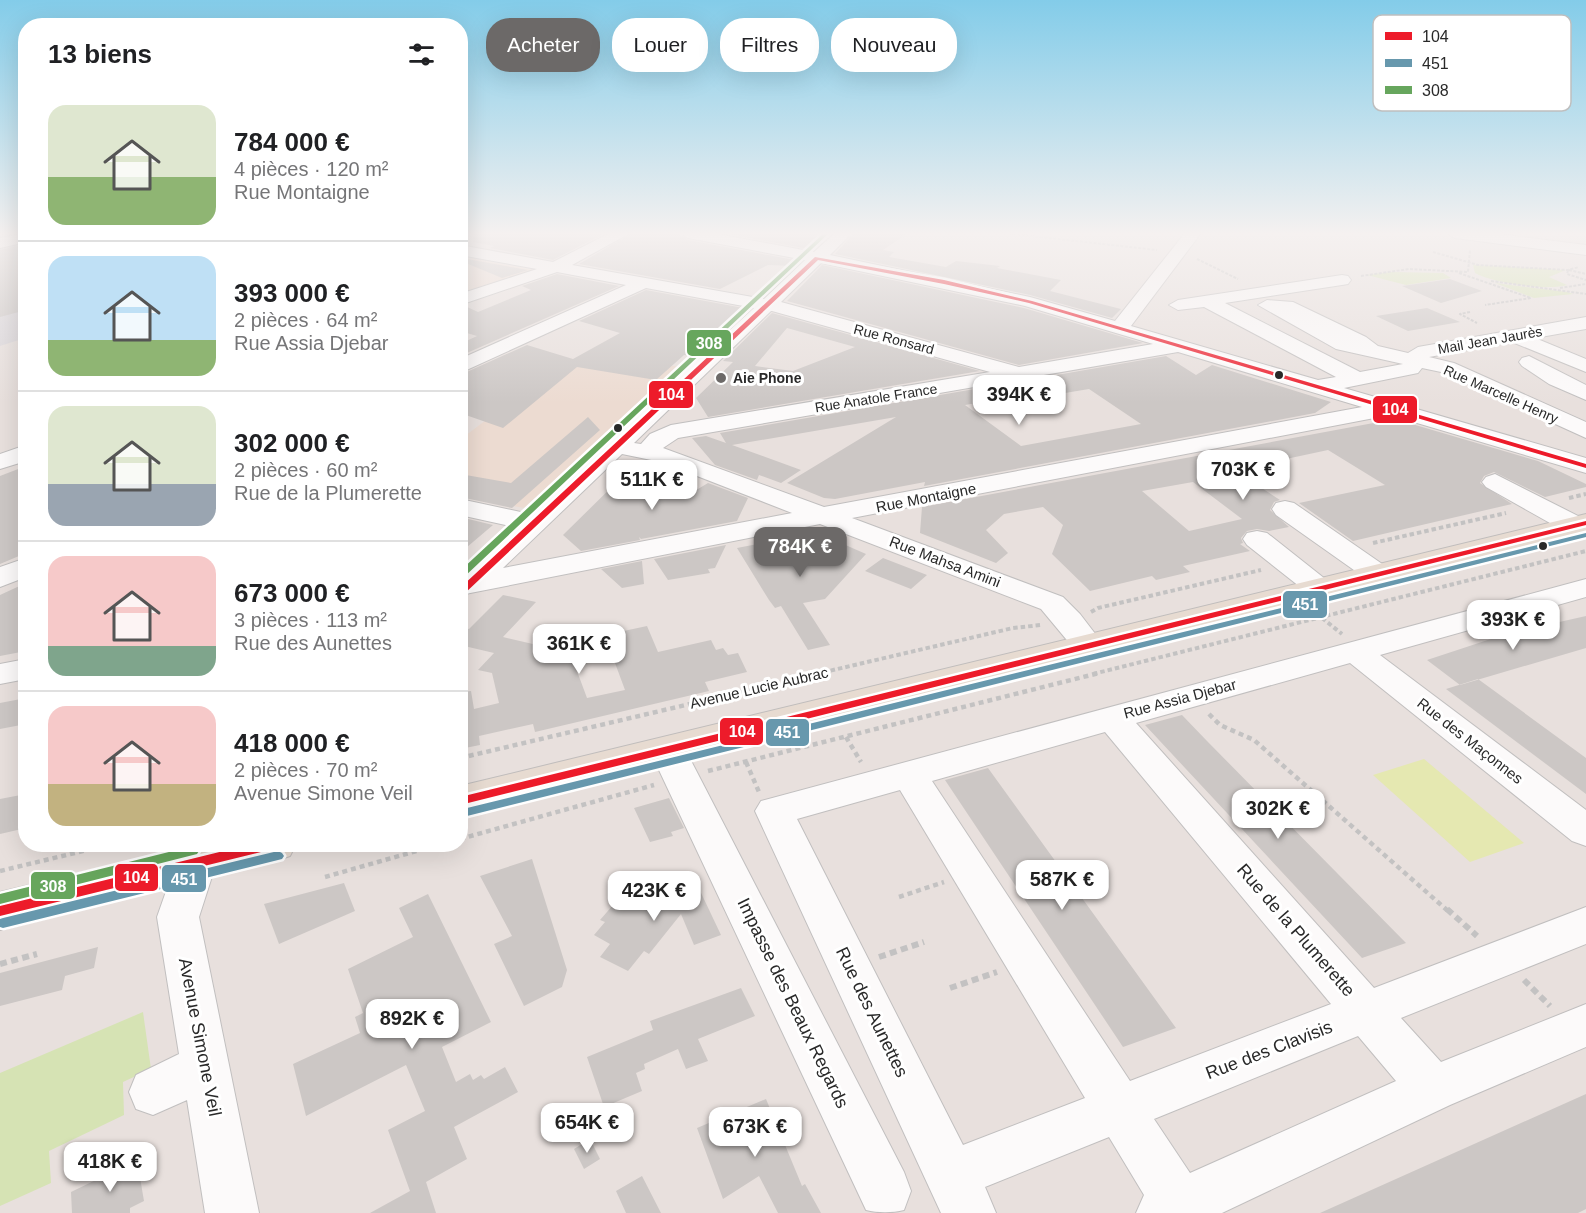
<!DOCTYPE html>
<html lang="fr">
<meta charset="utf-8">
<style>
:root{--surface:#fff;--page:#f6f6f6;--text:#202124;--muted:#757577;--line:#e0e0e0;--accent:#6c6968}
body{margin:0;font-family:Helvetica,sans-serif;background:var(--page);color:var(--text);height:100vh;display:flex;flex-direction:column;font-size:22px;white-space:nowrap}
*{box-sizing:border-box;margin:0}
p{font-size:20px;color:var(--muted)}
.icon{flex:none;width:33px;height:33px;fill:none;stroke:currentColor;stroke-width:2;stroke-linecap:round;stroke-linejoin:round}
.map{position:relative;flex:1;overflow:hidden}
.panel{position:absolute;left:18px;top:18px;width:450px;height:834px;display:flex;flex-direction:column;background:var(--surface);border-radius:24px;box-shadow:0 6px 24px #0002}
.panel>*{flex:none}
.banner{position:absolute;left:486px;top:18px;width:570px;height:54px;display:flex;gap:12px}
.price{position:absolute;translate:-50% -51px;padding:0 14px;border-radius:12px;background:#fff;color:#222;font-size:20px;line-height:39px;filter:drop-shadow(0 2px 3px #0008)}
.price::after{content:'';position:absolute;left:50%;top:36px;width:18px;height:14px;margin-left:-9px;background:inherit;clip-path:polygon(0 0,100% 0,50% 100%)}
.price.current{background:var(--accent);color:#fff}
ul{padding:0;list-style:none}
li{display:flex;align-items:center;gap:18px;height:150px;padding:0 30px}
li+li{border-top:2px solid var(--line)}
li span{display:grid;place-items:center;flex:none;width:168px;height:120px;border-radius:18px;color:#555}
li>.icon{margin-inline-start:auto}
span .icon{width:72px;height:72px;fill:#fffc;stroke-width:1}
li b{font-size:26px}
h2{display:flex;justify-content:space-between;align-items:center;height:72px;padding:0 30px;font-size:26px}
.chip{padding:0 21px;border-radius:24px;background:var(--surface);box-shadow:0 6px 24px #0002;font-size:21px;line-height:54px}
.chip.current{background:var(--accent);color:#fff}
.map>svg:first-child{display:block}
.industrial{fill:#dad6da}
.education{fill:#ecdbd1}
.green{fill:#d6e3b4}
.pitch{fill:#e5e8b1}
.building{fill:#ccc7c5;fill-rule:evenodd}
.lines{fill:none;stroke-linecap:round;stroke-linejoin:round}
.minor-casing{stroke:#c1bfbf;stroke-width:2}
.major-casing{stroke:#c0bdbc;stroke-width:2}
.path-far3{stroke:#c3c2c2;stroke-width:2;stroke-dasharray:3 1.5;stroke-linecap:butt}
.path-far2{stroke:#c3c2c2;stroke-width:4;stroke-dasharray:4.5 3;stroke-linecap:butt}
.path-far1{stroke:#c3c2c2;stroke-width:4.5;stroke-dasharray:5 4;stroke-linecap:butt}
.path{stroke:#c3c2c2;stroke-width:6;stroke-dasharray:7 4.5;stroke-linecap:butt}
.minor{fill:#fcfafa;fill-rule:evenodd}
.major{fill:#e7dbd1;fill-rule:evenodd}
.bus-1-casing{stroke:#fff;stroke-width:5}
.bus-2-casing{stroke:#fff;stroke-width:5}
.bus-3-casing{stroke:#fff;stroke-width:5}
.bus-1{fill:#ed1b2a;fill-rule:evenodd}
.bus-2{fill:#6798ad;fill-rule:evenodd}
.bus-3{fill:#67a65d;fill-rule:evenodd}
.bus-dot{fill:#292929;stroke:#fff;stroke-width:2}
.poi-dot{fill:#6c6968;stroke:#fff;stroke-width:2}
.labels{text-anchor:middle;stroke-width:6;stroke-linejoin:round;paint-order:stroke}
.far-street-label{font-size:14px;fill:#292929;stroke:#fff}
.far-poi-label{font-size:14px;font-weight:bold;fill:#292929;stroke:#fff;text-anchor:start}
.street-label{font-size:15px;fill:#292929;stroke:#fff}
.near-street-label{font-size:18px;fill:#292929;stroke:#fff}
.key{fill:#fff;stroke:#bfbfbf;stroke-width:1.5}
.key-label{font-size:16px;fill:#292929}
.line-badge{stroke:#fff;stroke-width:2}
.badge-label{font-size:16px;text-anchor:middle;font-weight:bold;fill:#fff}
</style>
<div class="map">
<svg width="1586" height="1213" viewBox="0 0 1586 1213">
<rect width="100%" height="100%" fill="#e8e0dd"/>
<!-- industrial -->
<path class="industrial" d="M0,233H25V338L0,346Z"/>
<!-- education -->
<path class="education" d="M470,258L538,271L461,296L460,262Z
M585,355L682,367L524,508L461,496V439L549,372Z"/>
<!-- green -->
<path class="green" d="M1473,265L1566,270L1549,277L1567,285C1549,291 1492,283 1475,273Z
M1391,272L1443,273L1451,278L1406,285L1367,275Z
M1495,283L1567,292L1573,294L1534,298Z
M143,1012L151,1069L123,1082L124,1115L49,1151L51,1183L0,1206V1073Z"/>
<!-- pitch -->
<path class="pitch" d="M1424,759L1524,843L1470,862L1373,775Z"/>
<!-- building -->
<path class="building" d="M474,233H605L553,260L490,248L494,246L473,242Z
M632,233H678L688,240L800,261L795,266L768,265L720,289L579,264Z
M724,233H832L813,250Z
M854,233H908L883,250L894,252L889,257L946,267L956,261L1000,266L997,268L1061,280L1050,291L1121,309L1112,318L1030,295L835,254Z
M26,244V310L0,317V250Z
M467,259L528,270L502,278L461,261Z
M822,265L1024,308L1143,343L1019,365L787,301Z
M557,274L619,286L460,356V344L477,336L460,331V307L465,306L478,312L531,290L522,286Z
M1450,279L1482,291L1441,303L1402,286Z
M646,290L749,309L698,357L684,355L656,380L577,367L503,428L460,413V375L527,345L573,359L620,333L579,321Z
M1427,308L1460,322L1408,331L1376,316Z
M772,313L980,371L708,417L696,398L733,362L723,361ZM787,328L855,347L793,371L755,366Z
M1166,356L1196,375L1212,365L1331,402L1315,413L924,486L925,482L835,499L824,498L787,483L896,417L732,445L801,470L781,483L759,475L757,480L715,465L692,438L706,436L726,443L720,433ZM1089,389L1141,424L1021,446L965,405L1030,394L1035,398Z
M588,417L600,430L512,508L460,497V474L511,483Z
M1395,419L1538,461L1586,484V487L1545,497L1494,472L1484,476L1480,483L1512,504L1353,541L1299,503L1385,485L1328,450L1272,462L1274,463L1236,471L1280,500L1274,502L1270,510L1289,527L1269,531L1257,529L1247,531L1241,538L1243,543L1240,544L1250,551L1183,566L1190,572L1156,580L1152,576L1090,591L1052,554L1063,525L1043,507L1004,514L986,530L1008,553L996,563L920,533L922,507ZM1193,482L1242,519L1189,531L1142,491Z
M26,466V553L0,564V476Z
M642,467L665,471L658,479L693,492L708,483L748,498L737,521L641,539L639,537L640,540L581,551L563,535L623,476L631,478Z
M460,517L493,525L460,553Z
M799,536L813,555L834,540L866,554L825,599L803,603L830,645L808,650L781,606L775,608L769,600L737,548Z
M726,545L715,568L708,569L710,573L668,580L654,559Z
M883,558L927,575L911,589L865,571Z
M642,561L644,584L622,588L601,569Z
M26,583V651L0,656V595Z
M503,595L536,602L503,637L563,651L560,640L603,631L605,635L647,626L658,652L711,640L716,650L723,648L728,655L738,653L747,672L705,682L709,691L535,732L533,724L479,736L480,745L460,749V692L471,691L474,709L499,703L492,673L478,670L494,653L460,645V627L469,629ZM612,655L625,690L587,698L574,663Z
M1586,616V648L1460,685L1427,660L1506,634Z
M1478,679L1586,758V794L1446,689Z
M26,698V724L0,729V703Z
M1182,715L1207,741L1406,943L1362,958L1145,725Z
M988,768L1176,1028L1123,1047L945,780Z
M26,794V828L0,834V799Z
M669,798L684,828L671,832L673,836L650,842L634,808Z
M532,859L567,970L562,987L524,1006L494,944L512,936L480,876Z
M693,876L721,935L694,945L681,914L649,954L644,951L628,971L600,957L610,944L594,935L605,922L600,920L620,897L629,901L637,892H643L678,908L667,884Z
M344,883L355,911L279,944L264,904Z
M428,894L491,1022L442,1047L456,1082L470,1074L473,1080L481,1075L484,1079L505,1067L518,1092L454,1127L467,1159L426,1182L436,1213H370L410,1191L388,1130L425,1111L406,1065L306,1116L293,1064L360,1033L355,1017L363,1013L348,969L413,937L399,908Z
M98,947L94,968L65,976L62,990L0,1006V973Z
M741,988L755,1016L698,1039L708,1061L686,1069L678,1049L644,1064L645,1069L636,1073L642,1091L604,1107L587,1057L653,1030L650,1021Z
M1586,1094V1209L1578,1213H1320Z
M766,1099L802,1186L805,1184L821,1213H778L759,1176L723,1199L697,1128Z
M590,1139L600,1159L584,1169L574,1149Z
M137,1160L144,1201L130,1208V1213H72L71,1192Z
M642,1176L661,1213H626L616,1191Z"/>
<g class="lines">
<defs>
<path id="minor" d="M26,233V242L0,248V238Z
M610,233H630L572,265L764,299L805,260L688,238L680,233H712L814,252L835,233H852L830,255L1030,297L1115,321L1185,233H1201L1131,326L1318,380L1336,377L1204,307L1178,310L1169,305L1178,300L1342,275L1348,276L1351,280L1348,284L1342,285L1225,303L1360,372L1403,364L1336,349L1258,305L1267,300L1293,302L1366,337L1378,346L1408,353L1418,347L1586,317V329L1535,338L1586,359V372L1512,342L1429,357L1454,363L1586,422V438L1441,372L1422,368L1418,373L1344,388L1586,458V473L1390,415L852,518L1063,597L1080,614L1103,644L1098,651L1087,654L1076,651L1041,609L820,524L460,595V577L515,527L460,515V499L530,514L754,308L646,288L460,373V359L626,285L557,272L460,305V294L537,269L460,255V245L553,262ZM821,263L1025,306L1153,344L1019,367L781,302ZM771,311H772L990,372L671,425L650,434L641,444L634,443ZM1178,352L1362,407L824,507L663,448L678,438ZM622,454L661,462L792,513L503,568Z
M1447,233H1490L1586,245V255L1455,238Z
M1529,356L1586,385V400L1549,384L1522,366L1519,362L1522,358Z
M26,445V461L0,469V454Z
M1495,474L1586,520V531L1576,534L1566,532L1486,487L1482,482L1486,477Z
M1285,501L1294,503L1388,568L1392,574L1388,580L1378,583L1368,580L1276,515L1272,509L1276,503Z
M1257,531L1267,533L1329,582L1334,588L1329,594L1319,597L1309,594L1247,545L1243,539L1247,533Z
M26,558V577L0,587V567Z
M1586,579V597L1380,655L1586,810V846L1572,841L1350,663L1136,723L1374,988L1586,907V944L1401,1018L1441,1062L1586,1004V1047L1450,1105L1222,1213H1136L1144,1195L1109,1137L985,1187L996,1213H941L755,811L761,801ZM1105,732L1331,1004L1130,1081L932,781ZM900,790L1085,1098L963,1145L797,819ZM1358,1036L1396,1081L1190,1173L1154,1119Z
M26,659V679L0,684V664Z
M668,739L681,742L686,751L904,1172L911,1191L904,1210C892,1213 878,1213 866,1210L650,751L655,742Z
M186,844L226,846L216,864L199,917L259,1213H205L187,1100L153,1115L136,1109L129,1092L136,1075L179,1054L157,917L176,863Z"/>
<path id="major" d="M1586,514V532L460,816V786Z
M202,844H296L290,856L275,861L0,930V892Z"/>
</defs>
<!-- minor casing -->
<use href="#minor" class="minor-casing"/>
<!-- major casing -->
<use href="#major" class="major-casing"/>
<!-- path-far3 -->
<path class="path-far3" d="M1004,233L1157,250
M1433,252L1478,265L1568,270L1579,267
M1197,259L1238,279
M1568,270L1567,274L1586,280
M1569,270L1586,274
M1459,273L1531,298L1485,305
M1361,276L1409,269L1468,272L1470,250
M1491,281L1586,294
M1560,288L1586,284
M1470,312L1460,314L1477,323"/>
<!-- path-far2 -->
<path class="path-far2" d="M1569,498L1586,494
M1373,543L1506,513
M1091,612L1098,608L1261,570
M1322,618L1342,634
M816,674L1013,628L1041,625
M1093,674L1586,551"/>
<!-- path-far1 -->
<path class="path-far1" d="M1209,714L1220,725L1254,740L1448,911
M846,737L861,762
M460,758L822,673
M746,762L759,792
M708,771L1099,673
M460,839L654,785
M0,871L112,844
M325,877L441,844
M899,897L944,882"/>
<!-- path -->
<path class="path" d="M1447,909L1477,936
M879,957L924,942
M0,964L37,954
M1524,980L1550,1006
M950,988L997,972"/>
<!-- minor -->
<use href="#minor" class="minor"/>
<!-- major -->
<use href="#major" class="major"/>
<defs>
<path id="bus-1" d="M815,257L944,280L1032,301L1586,464V468L1029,303L944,284L818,260L463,595L460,596V588Z
M1586,521V525L460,805V797Z
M252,844H279L277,847L273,849L0,916V906Z"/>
<path id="bus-2" d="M1586,533V537L463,817L460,816V810L463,809Z
M278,851L282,853L284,856L282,859L3,928L0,927V919L3,918Z"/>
<path id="bus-3" d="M824,233H829L463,578H460V571Z
M193,846L197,848L199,851L197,854L0,904V894Z"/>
</defs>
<!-- bus-1 casing -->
<use href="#bus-1" class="bus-1-casing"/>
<!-- bus-2 casing -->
<use href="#bus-2" class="bus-2-casing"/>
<!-- bus-3 casing -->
<use href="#bus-3" class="bus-3-casing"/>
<!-- bus-1 -->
<use href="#bus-1" class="bus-1"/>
<!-- bus-2 -->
<use href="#bus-2" class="bus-2"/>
<!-- bus-3 -->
<use href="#bus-3" class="bus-3"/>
</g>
<!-- sky -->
<linearGradient id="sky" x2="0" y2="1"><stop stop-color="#83cce9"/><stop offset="0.58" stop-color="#f5f1f0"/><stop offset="1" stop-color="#f5f1f0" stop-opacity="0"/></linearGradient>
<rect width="1586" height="403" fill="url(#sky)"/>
<!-- markers -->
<g class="bus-dot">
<circle cx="1279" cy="375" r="5"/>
<circle cx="618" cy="428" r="5"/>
<circle cx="1543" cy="546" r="5"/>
</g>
<circle class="poi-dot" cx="721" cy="378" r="6"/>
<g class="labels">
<!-- far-street labels -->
<g class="far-street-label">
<text transform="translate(894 339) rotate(15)" y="5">Rue Ronsard</text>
<text transform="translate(1490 340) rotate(-10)" y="5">Mail Jean Jaurès</text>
<text transform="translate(1501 394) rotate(24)" y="5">Rue Marcelle Henry</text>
<text transform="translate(876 398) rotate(-9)" y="5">Rue Anatole France</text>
</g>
<!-- far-poi labels -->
<g class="far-poi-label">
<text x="733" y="383">Aie Phone</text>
</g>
<!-- street labels -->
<g class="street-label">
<text transform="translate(926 498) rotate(-11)" y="5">Rue Montaigne</text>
<text transform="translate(945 562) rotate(21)" y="5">Rue Mahsa Amini</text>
<text transform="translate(759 688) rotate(-13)" y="5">Avenue Lucie Aubrac</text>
<text transform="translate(1180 699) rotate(-15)" y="5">Rue Assia Djebar</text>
<text transform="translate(1470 741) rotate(38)" y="5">Rue des Maçonnes</text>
</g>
<!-- near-street labels -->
<g class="near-street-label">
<text transform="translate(1296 930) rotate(49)" y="6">Rue de la Plumerette</text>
<text transform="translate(793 1003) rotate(64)" y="6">Impasse des Beaux Regards</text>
<text transform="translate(872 1012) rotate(64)" y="6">Rue des Aunettes</text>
<text transform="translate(200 1037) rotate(79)" y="6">Avenue Simone Veil</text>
<text transform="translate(1269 1050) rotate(-21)" y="6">Rue des Clavisis</text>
</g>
</g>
<!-- legend -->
<rect x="1373" y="15" width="198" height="96" rx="9" class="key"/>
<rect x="1385" y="32" width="27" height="8" fill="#ed1b2a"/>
<rect x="1385" y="59" width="27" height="8" fill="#6798ad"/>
<rect x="1385" y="86" width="27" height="8" fill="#67a65d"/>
<g class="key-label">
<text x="1422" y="42">104</text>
<text x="1422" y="69">451</text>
<text x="1422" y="96">308</text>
</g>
<g class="line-badge">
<rect x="686" y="329" width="46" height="28" rx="6" fill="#67a65d"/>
<rect x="648" y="380" width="46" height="29" rx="6" fill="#ed1b2a"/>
<rect x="1372" y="395" width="46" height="29" rx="6" fill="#ed1b2a"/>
<rect x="1282" y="590" width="46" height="29" rx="6" fill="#6798ad"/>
<rect x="719" y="717" width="45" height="29" rx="6" fill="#ed1b2a"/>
<rect x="765" y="718" width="45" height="29" rx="6" fill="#6798ad"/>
<rect x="114" y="863" width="45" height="29" rx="6" fill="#ed1b2a"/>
<rect x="161" y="864" width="46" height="29" rx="6" fill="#6798ad"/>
<rect x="30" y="871" width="46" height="29" rx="6" fill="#67a65d"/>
</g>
<g class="badge-label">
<text x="709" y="349">308</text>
<text x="671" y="400">104</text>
<text x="1395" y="415">104</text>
<text x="1305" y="610">451</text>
<text x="742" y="737">104</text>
<text x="787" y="738">451</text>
<text x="136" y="883">104</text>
<text x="184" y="885">451</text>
<text x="53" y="892">308</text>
</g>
</svg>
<b class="price" style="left:1019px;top:426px">394K €</b>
<b class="price" style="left:1243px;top:501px">703K €</b>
<b class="price" style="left:652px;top:511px">511K €</b>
<b class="price current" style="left:800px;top:578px">784K €</b>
<b class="price" style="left:1513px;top:651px">393K €</b>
<b class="price" style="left:579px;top:675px">361K €</b>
<b class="price" style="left:1278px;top:840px">302K €</b>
<b class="price" style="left:1062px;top:911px">587K €</b>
<b class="price" style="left:654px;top:922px">423K €</b>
<b class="price" style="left:412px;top:1050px">892K €</b>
<b class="price" style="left:587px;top:1154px">654K €</b>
<b class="price" style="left:755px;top:1158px">673K €</b>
<b class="price" style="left:110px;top:1193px">418K €</b>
<div class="banner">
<a class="chip current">Acheter</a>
<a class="chip">Louer</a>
<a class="chip">Filtres</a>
<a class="chip">Nouveau</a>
</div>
<section class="panel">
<h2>13 biens<svg class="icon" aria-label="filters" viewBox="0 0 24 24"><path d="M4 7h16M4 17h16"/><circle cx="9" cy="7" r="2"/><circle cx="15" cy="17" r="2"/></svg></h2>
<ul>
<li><span style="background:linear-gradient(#dfe7d0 60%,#8fb573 0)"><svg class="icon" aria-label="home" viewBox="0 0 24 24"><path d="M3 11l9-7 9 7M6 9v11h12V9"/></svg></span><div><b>784 000 €</b><p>4 pièces · 120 m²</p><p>Rue Montaigne</p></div></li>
<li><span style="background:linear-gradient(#bfe0f5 70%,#8fb573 0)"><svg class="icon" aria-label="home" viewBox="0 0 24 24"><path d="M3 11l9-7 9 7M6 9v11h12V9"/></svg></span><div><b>393 000 €</b><p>2 pièces · 64 m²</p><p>Rue Assia Djebar</p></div></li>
<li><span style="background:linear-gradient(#dfe7d0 65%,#9aa5b1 0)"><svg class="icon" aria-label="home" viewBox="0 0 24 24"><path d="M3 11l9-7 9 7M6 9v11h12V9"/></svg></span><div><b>302 000 €</b><p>2 pièces · 60 m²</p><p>Rue de la Plumerette</p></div></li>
<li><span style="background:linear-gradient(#f6c9c9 75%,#7fa58c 0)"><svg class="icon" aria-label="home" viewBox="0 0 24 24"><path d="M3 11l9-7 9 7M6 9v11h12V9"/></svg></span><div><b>673 000 €</b><p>3 pièces · 113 m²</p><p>Rue des Aunettes</p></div></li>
<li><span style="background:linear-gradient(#f6c9c9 65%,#c2b280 0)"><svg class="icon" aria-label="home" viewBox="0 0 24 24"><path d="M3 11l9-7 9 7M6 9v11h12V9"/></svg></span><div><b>418 000 €</b><p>2 pièces · 70 m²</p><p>Avenue Simone Veil</p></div></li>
</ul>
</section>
</div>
